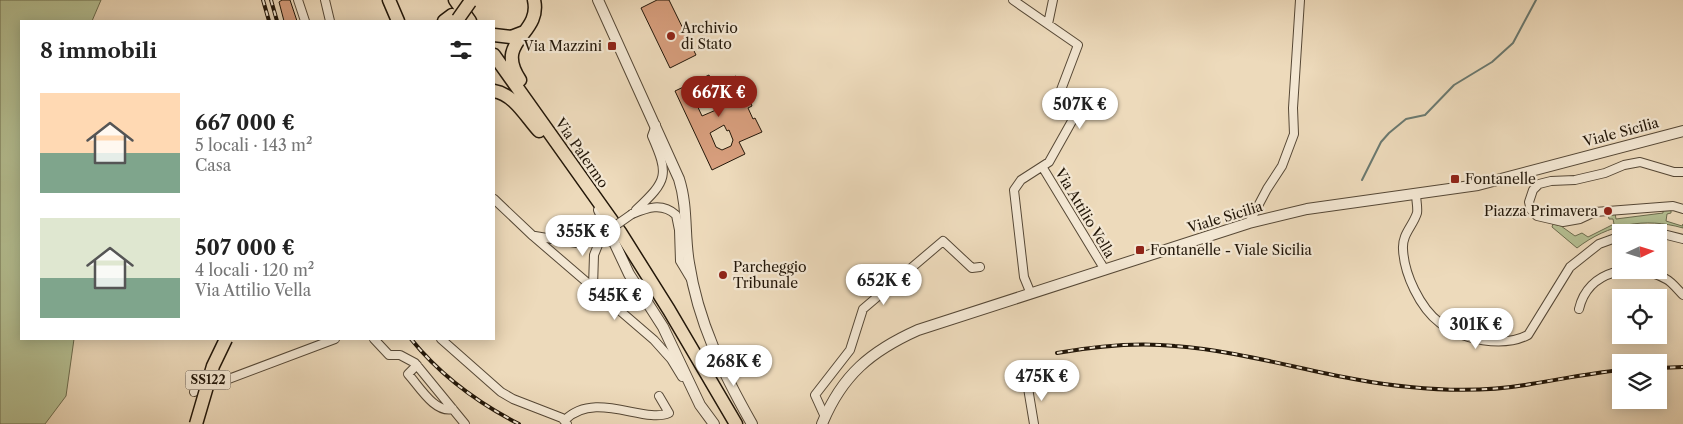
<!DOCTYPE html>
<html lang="it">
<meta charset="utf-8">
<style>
:root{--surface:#fff;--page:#f6f6f6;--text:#222;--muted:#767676;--accent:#8f2418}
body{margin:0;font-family:"Libre Caslon Text",serif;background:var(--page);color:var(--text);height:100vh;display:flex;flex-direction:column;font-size:19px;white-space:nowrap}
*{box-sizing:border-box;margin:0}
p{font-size:16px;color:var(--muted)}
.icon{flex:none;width:28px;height:28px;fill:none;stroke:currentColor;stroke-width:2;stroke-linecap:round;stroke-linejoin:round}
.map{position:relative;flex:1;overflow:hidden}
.panel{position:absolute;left:20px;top:20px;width:475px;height:320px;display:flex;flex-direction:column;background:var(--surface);border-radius:0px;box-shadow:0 2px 12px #0003}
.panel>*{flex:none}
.needle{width:32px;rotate:86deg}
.buttons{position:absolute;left:1612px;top:224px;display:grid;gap:10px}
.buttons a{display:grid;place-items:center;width:55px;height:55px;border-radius:0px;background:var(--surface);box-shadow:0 2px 12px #0003;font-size:25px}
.price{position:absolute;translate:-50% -42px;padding:0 11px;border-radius:18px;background:#fff;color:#222;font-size:16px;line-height:32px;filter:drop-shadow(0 1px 2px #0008)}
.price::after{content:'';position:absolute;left:50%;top:30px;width:15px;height:11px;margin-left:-8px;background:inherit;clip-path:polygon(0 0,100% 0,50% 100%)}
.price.on{background:var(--accent);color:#fff}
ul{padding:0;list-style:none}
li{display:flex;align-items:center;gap:15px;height:125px;padding:0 20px}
li span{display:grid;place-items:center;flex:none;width:140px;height:100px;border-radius:0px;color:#555}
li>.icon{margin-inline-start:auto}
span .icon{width:60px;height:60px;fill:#fffc;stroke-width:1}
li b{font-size:21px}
h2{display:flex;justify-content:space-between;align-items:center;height:60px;padding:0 20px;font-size:21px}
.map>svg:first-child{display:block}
.green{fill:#b5c093;stroke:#6c6c4e}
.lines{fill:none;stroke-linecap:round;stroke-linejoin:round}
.stream{stroke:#6a7970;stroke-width:2}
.building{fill:#d79e7d;stroke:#231709;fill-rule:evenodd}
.minor-casing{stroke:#564836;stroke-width:10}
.tertiary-casing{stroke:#564836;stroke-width:12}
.primary-casing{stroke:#231709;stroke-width:15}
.minor{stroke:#f3e7d3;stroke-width:8}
.tertiary{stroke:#f3e7d3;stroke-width:10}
.primary{stroke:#eddabb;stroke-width:12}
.rail-casing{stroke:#231709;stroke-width:4}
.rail{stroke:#f3e7d3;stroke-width:2;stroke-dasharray:5.5;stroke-linecap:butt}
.minor-bridge-casing{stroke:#564836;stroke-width:10;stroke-linecap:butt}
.primary-bridge-casing{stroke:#231709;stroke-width:15;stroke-linecap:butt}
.minor-bridge{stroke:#f3e7d3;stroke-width:8}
.primary-bridge{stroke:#eddabb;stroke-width:12}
.poi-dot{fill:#8f2418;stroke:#f3e7d3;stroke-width:2}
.labels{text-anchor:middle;stroke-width:4.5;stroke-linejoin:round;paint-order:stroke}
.shield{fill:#f3e7d3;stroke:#615546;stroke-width:1}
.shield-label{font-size:12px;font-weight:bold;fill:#231709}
.poi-label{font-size:14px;fill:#231709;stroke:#f3e7d3;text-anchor:start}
.street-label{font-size:14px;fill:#231709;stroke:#f3e7d3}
</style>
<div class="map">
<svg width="1683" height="424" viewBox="0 0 1683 424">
<rect width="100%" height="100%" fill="#eddabb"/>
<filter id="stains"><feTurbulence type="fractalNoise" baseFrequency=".004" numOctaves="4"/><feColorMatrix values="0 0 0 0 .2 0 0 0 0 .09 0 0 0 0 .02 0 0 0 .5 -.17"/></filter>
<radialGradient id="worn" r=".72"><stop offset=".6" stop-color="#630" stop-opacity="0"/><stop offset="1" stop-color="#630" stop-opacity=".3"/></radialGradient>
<!-- green -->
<path class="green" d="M0,0H101L92,21H21V339H74L66,396L45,424H0Z
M1671,208V213L1667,214L1666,221L1682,226L1683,224V228C1645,217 1608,224 1577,248L1552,227L1553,224L1561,226L1575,236L1582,233L1588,237L1614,224L1613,219H1609L1608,214L1615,213L1616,219L1663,213V209Z"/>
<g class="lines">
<!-- stream -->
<path class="stream" d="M1362,180L1381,142L1389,133L1406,119L1425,115L1454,85L1492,62L1513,43L1536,0"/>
</g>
<!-- building -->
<path class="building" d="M282,0H290L297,21H284L279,2Z
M657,0H669L696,55L670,68L641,8Z
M709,75L714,86L736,76L743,91L740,93L745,103L750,101L752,106L748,108L753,119L755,118L762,132L739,142L745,154L712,170L675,91ZM706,91L712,94L717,103L714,105L716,110L702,116L695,101L698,95ZM724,125L727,131L729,130L733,140L731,146L722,150L716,147L710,133Z"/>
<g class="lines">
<defs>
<path id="minor" d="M298,0L305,21
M325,0L330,21
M1013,0L1078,45L1056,103L1071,115L1072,121L1049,162L1021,180L1014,190L1024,277L1031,294
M1048,24L1053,0
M1043,168L1105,270
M1683,172H1674L1640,162L1624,165L1605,173L1575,180L1551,181L1539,184L1533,190L1529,202L1531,210L1537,216L1563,222L1580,219L1595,212L1673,206L1683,209
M1416,194C1416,200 1418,208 1417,213C1413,226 1402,234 1403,249C1404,274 1420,308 1440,323C1462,340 1503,348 1528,335L1570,267L1599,244L1621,236
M494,199L533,236L654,340L671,359L682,377
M636,210C668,180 669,175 652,136L656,125
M632,214C647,208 662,202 676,215L679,230L680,261L692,281
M1249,223L1267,189L1282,166L1294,134L1293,108L1300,0
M1659,233L1683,239
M535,236L577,243L602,235
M593,287L594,255L602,235
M1579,309C1588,270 1633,261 1666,279C1672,282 1678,290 1683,295
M374,339L389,355H400L415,363L465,424
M441,339L501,392L513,399L562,418L567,424
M417,365L408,374C419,386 435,414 453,409
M1027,382L1034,424
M194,392L335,339
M825,417L815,395L850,350L863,309L943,241L972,268L980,267
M565,420C595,390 644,424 669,413L659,396"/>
<path id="tertiary" d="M598,0L679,179C688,207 684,235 689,263C698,322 723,373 752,424
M599,210L629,274L663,327L700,405L714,424
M822,424C842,375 871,351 918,330L1249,223L1307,209L1478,185L1683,131"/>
<path id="primary" d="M389,0L398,21
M455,0L470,21
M444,21L452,15
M494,35L511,37L524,32
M494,55L620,232L669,310L736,424
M520,80C493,40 542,35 534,0
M494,91C514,94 526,117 539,131"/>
</defs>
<!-- minor casing -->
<use href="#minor" class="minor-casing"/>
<!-- tertiary casing -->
<use href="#tertiary" class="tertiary-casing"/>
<!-- primary casing -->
<use href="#primary" class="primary-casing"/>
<!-- minor -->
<use href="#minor" class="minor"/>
<!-- tertiary -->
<use href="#tertiary" class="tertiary"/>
<!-- primary -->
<use href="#primary" class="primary"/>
<defs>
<path id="rail" d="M263,0L269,21
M271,0L277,21
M411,339C440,375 478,403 519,424
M1057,353C1096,346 1136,342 1175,346C1254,352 1331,380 1410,387C1449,391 1493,391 1531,384C1562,379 1591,373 1621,370
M1659,368L1683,367"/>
</defs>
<!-- rail casing -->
<use href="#rail" class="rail-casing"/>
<!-- rail -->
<use href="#rail" class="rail"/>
<defs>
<path id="minor-bridge" d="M602,235L632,214"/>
<path id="primary-bridge" d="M458,19L470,2
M196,424L213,366L226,339"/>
</defs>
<!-- minor-bridge casing -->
<use href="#minor-bridge" class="minor-bridge-casing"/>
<!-- primary-bridge casing -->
<use href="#primary-bridge" class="primary-bridge-casing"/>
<!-- minor-bridge -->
<use href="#minor-bridge" class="minor-bridge"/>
<!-- primary-bridge -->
<use href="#primary-bridge" class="primary-bridge"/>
</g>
<!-- markers -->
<g class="poi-dot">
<circle cx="671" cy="36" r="5"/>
<rect x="607" y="41" width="10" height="10" rx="2.5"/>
<rect x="1450" y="174" width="10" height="10" rx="2.5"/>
<circle cx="1608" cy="211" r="5"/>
<rect x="1135" y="245" width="10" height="10" rx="2.5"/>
<circle cx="723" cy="275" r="5"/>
</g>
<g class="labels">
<!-- shield labels -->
<rect class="shield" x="185.5" y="370.5" width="45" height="19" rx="4"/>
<g class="shield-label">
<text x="208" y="384">SS122</text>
</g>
<!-- poi labels -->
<g class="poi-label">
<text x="681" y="33">Archivio<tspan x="681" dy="16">di Stato</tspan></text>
<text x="602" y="51" text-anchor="end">Via Mazzini</text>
<text x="1465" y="184">Fontanelle</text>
<text x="1598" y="216" text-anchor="end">Piazza Primavera</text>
<text x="1150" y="255">Fontanelle - Viale Sicilia</text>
<text x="733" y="272">Parcheggio<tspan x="733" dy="16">Tribunale</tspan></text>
</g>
<!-- street labels -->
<g class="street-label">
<text transform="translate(1621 132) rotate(-15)" y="5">Viale Sicilia</text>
<text transform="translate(582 153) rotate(55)" y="5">Via Palermo</text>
<text transform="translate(1085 213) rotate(59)" y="5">Via Attilio Vella</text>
<text transform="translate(1225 217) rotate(-17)" y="5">Viale Sicilia</text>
</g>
</g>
<rect width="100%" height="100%" filter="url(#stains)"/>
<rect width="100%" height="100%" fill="url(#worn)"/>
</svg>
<div class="buttons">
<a><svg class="needle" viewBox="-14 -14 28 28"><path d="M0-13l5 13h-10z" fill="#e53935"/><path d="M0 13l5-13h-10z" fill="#767676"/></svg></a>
<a><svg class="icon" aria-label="locate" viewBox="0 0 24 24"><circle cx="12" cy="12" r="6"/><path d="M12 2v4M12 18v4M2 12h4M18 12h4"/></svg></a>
<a><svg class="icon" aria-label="layers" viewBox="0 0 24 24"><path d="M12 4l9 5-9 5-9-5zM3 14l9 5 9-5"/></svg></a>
</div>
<b class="price on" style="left:719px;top:118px">667K €</b>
<b class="price" style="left:1080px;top:130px">507K €</b>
<b class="price" style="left:583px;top:257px">355K €</b>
<b class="price" style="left:884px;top:306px">652K €</b>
<b class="price" style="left:615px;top:321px">545K €</b>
<b class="price" style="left:1476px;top:350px">301K €</b>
<b class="price" style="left:734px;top:387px">268K €</b>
<b class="price" style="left:1042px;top:402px">475K €</b>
<section class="panel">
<h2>8 immobili<svg class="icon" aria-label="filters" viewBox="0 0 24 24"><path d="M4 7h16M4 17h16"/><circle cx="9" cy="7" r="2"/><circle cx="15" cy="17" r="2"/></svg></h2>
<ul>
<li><span style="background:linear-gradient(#ffd9b3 60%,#7fa58c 0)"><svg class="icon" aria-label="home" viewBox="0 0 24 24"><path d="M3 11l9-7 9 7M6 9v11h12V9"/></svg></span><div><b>667 000 €</b><p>5 locali · 143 m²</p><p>Casa</p></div></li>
<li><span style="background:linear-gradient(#dfe7d0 60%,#7fa58c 0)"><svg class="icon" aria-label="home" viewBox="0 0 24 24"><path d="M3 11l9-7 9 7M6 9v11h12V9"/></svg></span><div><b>507 000 €</b><p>4 locali · 120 m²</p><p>Via Attilio Vella</p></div></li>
</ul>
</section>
</div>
